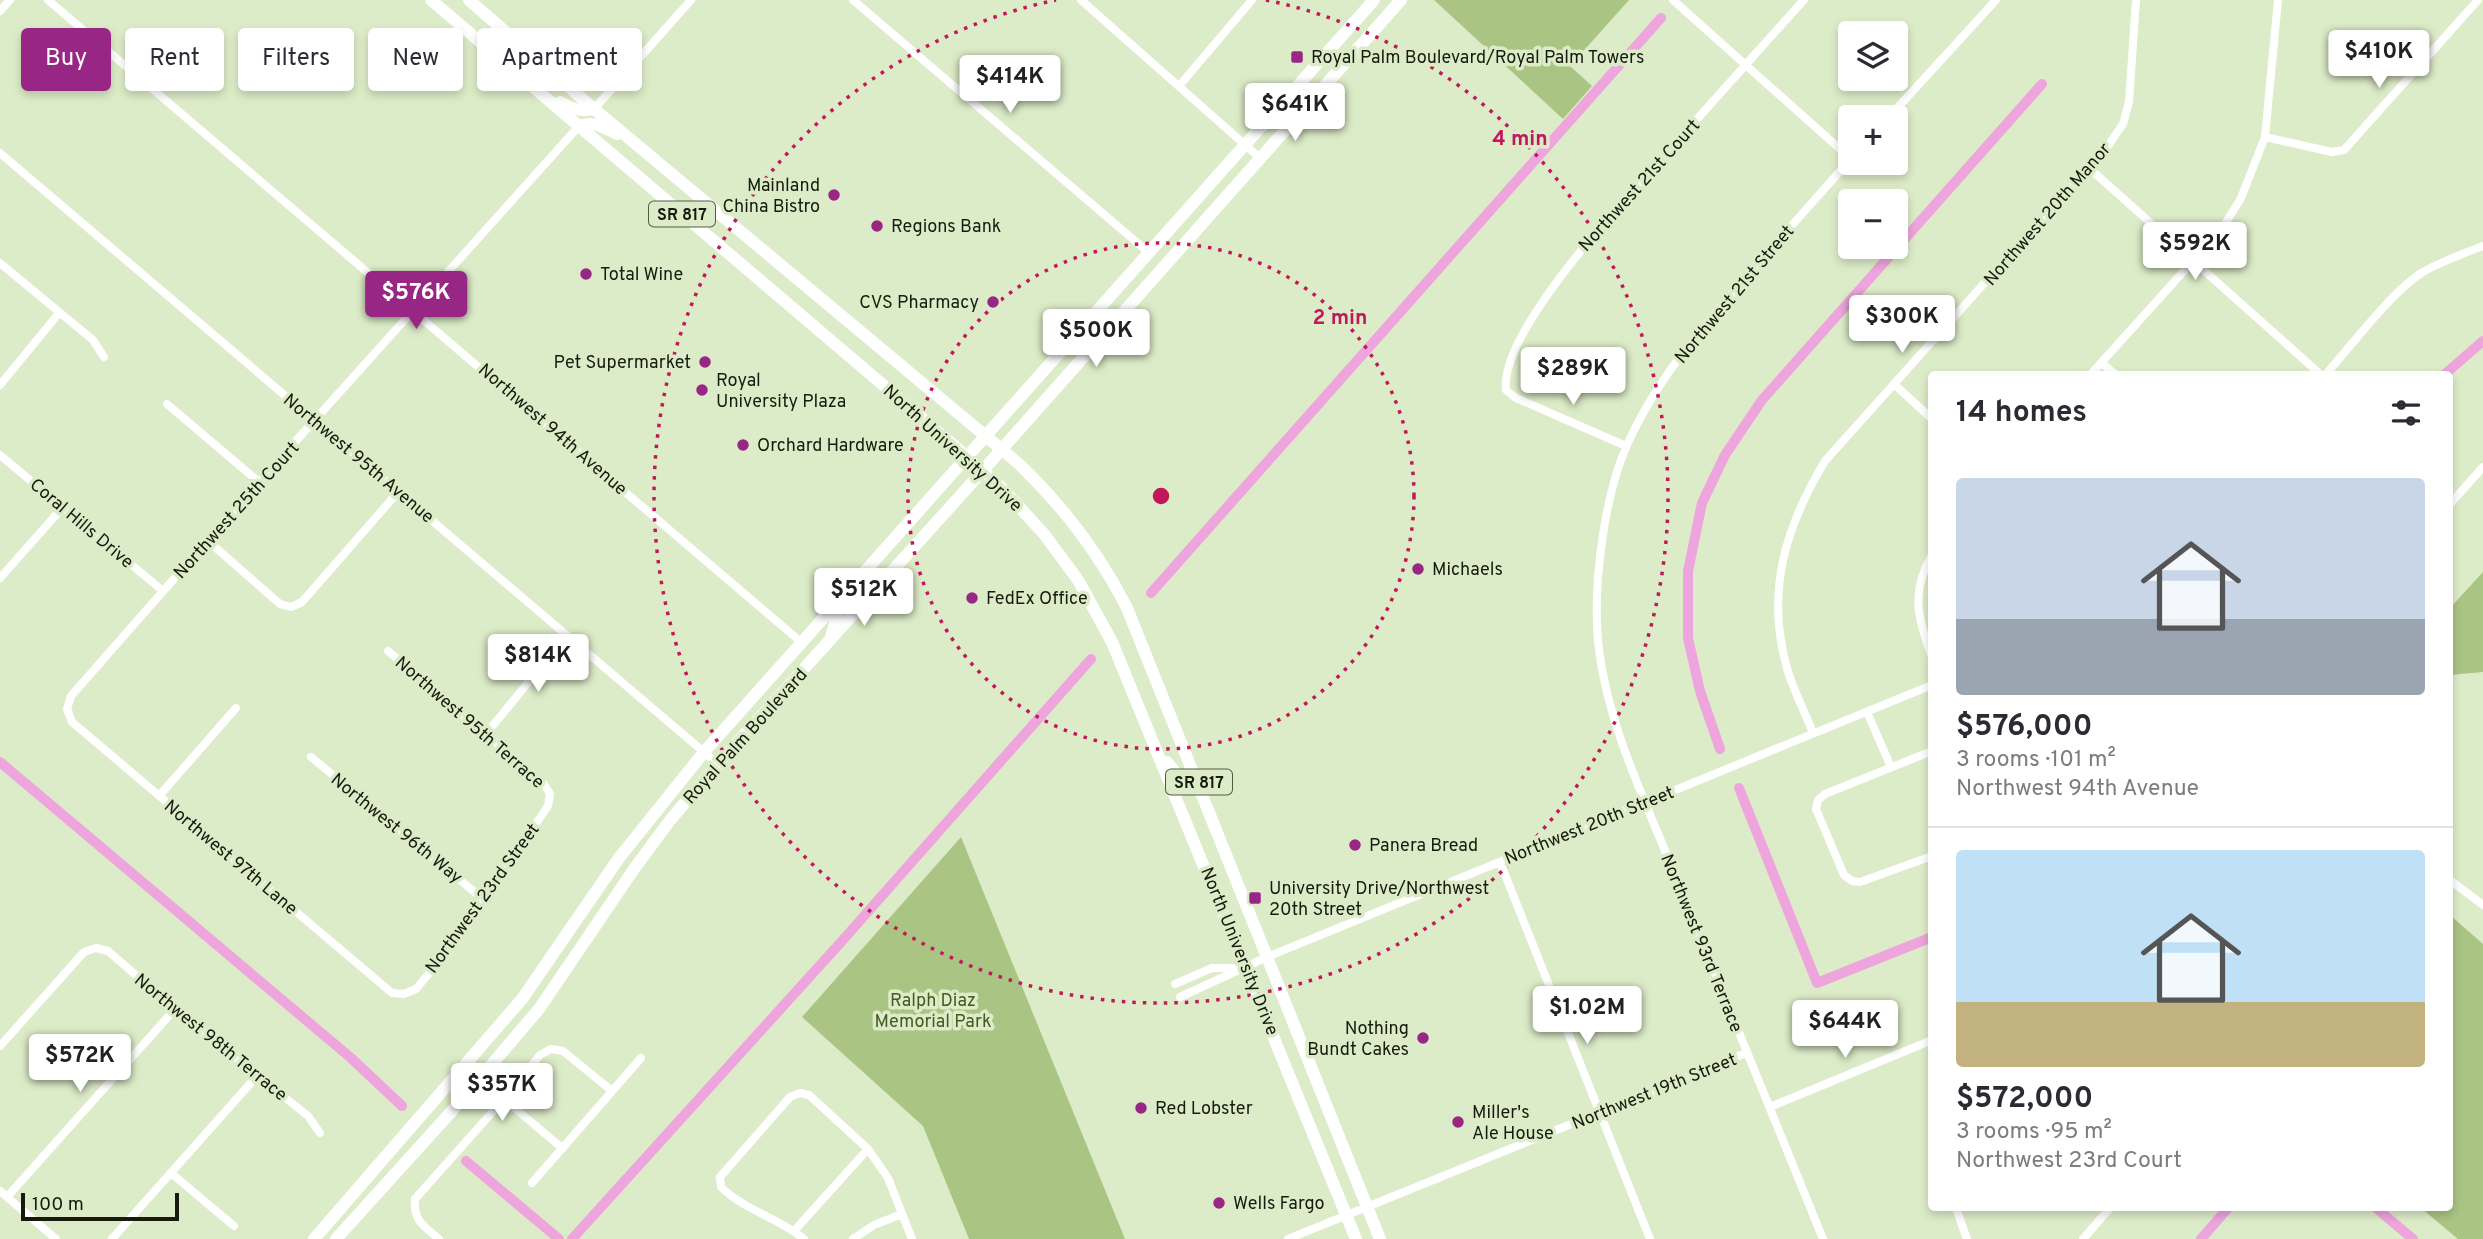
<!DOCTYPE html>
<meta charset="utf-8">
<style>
:root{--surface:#fff;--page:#f2f2f3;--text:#2b2b33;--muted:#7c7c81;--line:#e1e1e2;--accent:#972684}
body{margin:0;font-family:Overpass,sans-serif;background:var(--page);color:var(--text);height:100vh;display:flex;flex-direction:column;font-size:26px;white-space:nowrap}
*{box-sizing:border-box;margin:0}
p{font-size:23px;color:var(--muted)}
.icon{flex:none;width:38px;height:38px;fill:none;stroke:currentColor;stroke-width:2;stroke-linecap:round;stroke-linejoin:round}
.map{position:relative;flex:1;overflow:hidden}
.sheet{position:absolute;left:1928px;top:371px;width:525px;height:840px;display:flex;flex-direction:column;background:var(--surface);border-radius:7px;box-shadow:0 4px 10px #0003}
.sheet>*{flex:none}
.banner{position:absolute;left:21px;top:28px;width:665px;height:63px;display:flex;gap:14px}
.controls{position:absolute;left:1838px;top:21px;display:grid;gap:14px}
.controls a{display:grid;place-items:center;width:70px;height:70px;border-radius:7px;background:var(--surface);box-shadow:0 4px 10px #0003;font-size:35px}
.scale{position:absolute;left:21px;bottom:18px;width:158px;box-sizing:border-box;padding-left:7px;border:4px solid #161b0e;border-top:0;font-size:19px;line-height:24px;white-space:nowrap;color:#161b0e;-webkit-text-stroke:5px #ddecc8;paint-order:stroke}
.price{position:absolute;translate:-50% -60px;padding:0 16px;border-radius:7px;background:#fff;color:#222;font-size:23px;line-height:46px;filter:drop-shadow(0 2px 4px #0008)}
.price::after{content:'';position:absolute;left:50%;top:42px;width:21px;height:16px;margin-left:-10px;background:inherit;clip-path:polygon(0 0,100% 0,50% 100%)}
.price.on{background:var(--accent);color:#fff}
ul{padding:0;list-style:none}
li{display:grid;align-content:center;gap:14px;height:371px;padding:0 28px}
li+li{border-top:2px solid var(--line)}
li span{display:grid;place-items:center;height:217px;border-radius:7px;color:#555}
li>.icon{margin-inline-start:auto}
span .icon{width:126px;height:126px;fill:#fffc;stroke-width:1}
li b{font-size:30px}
h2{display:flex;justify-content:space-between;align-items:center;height:84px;padding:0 28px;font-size:30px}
.tag{padding:0 24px;border-radius:7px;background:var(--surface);box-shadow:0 4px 10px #0003;font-size:24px;line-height:63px}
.tag.on{background:var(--accent);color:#fff}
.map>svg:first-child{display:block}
.green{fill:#aac484}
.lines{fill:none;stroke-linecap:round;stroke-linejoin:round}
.canal{stroke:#eea4dc;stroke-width:10}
.minor{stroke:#fff;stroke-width:8}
.secondary{stroke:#fff;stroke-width:12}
.primary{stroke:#fff;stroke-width:12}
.ring{fill:none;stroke:#c2185b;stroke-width:3.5;stroke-dasharray:3.5 7}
.poi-dot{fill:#972684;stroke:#ddecc8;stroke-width:2.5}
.labels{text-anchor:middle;stroke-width:7;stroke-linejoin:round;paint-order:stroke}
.shield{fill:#ddecc8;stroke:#525a46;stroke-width:2}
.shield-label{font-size:16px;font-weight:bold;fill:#161b0e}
.poi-label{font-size:18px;fill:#161b0e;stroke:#ddecc8;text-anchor:start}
.street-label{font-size:18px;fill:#161b0e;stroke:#ddecc8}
.park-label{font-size:18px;fill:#455920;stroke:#ddecc8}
.centre{fill:#c2185b;stroke:#ddecc8;stroke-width:3.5}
.ring-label{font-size:21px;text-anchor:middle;font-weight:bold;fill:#c2185b;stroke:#ddecc8;stroke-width:7;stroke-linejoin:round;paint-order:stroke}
</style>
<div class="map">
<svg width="2483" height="1239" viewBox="0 0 2483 1239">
<rect width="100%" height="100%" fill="#ddecc8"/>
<!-- green -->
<path class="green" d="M1434,0H1629L1570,66L1592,86L1563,119Z
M2483,572V672L2450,675V608Z
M961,837L1125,1239H969L923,1126L802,1017Z
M2450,915L2483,944V1239H2458L2421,1208H2450Z"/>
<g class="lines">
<!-- canal -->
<path class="canal" d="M2445,374L2483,341
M1151,593L1661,18
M1720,749L1700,691L1688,638V571L1702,503L1725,455L1762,400L2042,84
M0,762L351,1058L402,1106
M1739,788L1817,983L1932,937
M466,1161L559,1239
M2376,1208L2413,1239
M572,1239L842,941L1091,659
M2201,1239L2228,1208"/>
<!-- minor -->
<path class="minor" d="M48,0L801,642
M853,0L1148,252
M1081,0L1260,158
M1673,0L1850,158
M0,11L10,0
M1179,86L1252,0
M594,109L691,0
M1889,117L1996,0
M2265,137L2332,152L2344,150L2478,0
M0,153L718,764
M2089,168L2320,374
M0,263L93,340L104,357
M2102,363L2115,374
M2091,374L2193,261L2225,224L2241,198L2265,137L2278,0
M2326,374C2352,345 2391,292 2423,272C2442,261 2463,254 2483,246
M0,385L59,313
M1895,385L1932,419
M167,404L259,482
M1626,446L1516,398L1506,390C1499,328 1637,187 1679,139C1721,93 1762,46 1804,0
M0,455L163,591
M2450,504L2483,467
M208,541L280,604L291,607L302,602L399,491
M1932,555C1910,592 1918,620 1932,657
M0,578L63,507
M388,651L544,784L550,794L548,806L455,942L416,989L404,994L392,993L72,722L67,709L71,696L259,482L579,126
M1867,712L1891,767
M1813,733C1805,712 1793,690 1787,668C1765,591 1786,526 1825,461L2110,143L2123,124L2129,102L2136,0
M486,734L567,635
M1932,751L1825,794L1818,800L1816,809L1844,875L1852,881L1860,882L1932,856
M311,757L483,899
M159,796L236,708
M1500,862L1650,1239
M2450,880L2483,905
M1175,984L1212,968H1241
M1180,997L1267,957L1932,685
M0,1046L84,952L96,948L108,951L175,1009L308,1116L320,1133
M504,1099L562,1148
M1770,1107L1932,1040
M171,1173L234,1226
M532,1183L641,1058
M0,1191L56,1239
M7,1197L175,1009
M1956,1208L1967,1239
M794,1231L868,1149
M112,1239L257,1076
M439,1239C424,1226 413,1221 415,1199L504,1099L540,1055L551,1049L563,1051L612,1091
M804,1239C779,1218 744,1210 721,1187L720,1177L790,1097L800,1093L809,1095L868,1149L888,1178L912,1239
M853,1239L874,1225L902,1214
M1288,1239L1746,1053
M1823,1239C1774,1118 1724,997 1675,875C1645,800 1606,722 1598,641C1593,584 1604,497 1627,445C1656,380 1703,326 1749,273C1783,236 1816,198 1850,160
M2083,1239L2110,1208"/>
<!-- secondary -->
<path class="secondary" d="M831,637L840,605V598
M314,1239L522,999L619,858L704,752L1374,0
M336,1239L451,1112L539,1009L634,869L671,819L718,764L969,486L1401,0"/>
<!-- primary -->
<path class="primary" d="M431,0L950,442L1000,486L1044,534L1078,580L1112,642L1356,1239
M469,0L594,109L1019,464C1064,507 1099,553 1127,608L1380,1239
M560,102C572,109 580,112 594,109
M579,126C594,120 604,128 617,134
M1167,762C1177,774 1184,785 1201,787"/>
</g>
<!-- distance rings -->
<g class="ring">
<circle cx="1161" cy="496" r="253"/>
<path d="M1266 0A507 507 0 1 1 1056 0"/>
</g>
<!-- markers -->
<g class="poi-dot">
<rect x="1290" y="50" width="14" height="14" rx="3.5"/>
<circle cx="834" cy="195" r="7"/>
<circle cx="877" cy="226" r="7"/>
<circle cx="586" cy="274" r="7"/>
<circle cx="993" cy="302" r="7"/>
<circle cx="705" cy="362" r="7"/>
<circle cx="702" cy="390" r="7"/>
<circle cx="743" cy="445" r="7"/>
<circle cx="1418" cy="569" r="7"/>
<circle cx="972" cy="598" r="7"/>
<circle cx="1355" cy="845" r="7"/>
<rect x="1248" y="891" width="14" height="14" rx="3.5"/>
<circle cx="1423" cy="1038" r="7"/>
<circle cx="1141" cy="1108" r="7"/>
<circle cx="1458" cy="1122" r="7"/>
<circle cx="1219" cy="1203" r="7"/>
</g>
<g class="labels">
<!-- shield labels -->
<g class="shield">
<rect x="649" y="201.5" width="66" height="25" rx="5"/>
<rect x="1166" y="769.5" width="66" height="25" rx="5"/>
</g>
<g class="shield-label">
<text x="682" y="220">SR 817</text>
<text x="1199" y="788">SR 817</text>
</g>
<!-- poi labels -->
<g class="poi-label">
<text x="1311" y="63">Royal Palm Boulevard/Royal Palm Towers</text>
<text x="820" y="191" text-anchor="end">Mainland<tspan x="820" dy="21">China Bistro</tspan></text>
<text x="891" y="232">Regions Bank</text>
<text x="600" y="280">Total Wine</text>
<text x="979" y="308" text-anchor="end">CVS Pharmacy</text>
<text x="691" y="368" text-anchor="end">Pet Supermarket</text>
<text x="716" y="386">Royal<tspan x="716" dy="21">University Plaza</tspan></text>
<text x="757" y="451">Orchard Hardware</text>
<text x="1432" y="575">Michaels</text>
<text x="986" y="604">FedEx Office</text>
<text x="1369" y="851">Panera Bread</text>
<text x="1269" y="894">University Drive/Northwest<tspan x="1269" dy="21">20th Street</tspan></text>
<text x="1409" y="1034" text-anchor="end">Nothing<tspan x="1409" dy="21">Bundt Cakes</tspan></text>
<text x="1155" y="1114">Red Lobster</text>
<text x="1472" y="1118">Miller's<tspan x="1472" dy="21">Ale House</tspan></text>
<text x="1233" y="1209">Wells Fargo</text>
</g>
<!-- street labels -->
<g class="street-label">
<text transform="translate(1639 185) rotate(-48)" y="6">Northwest 21st Court</text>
<text transform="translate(2047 214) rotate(-49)" y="6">Northwest 20th Manor</text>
<text transform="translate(1734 294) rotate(-50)" y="6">Northwest 21st Street</text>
<text transform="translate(553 429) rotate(41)" y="6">Northwest 94th Avenue</text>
<text transform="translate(953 448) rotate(42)" y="6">North University Drive</text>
<text transform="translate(359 458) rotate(40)" y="6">Northwest 95th Avenue</text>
<text transform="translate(236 510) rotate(-48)" y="6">Northwest 25th Court</text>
<text transform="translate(82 523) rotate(40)" y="6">Coral Hills Drive</text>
<text transform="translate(470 722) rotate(41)" y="6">Northwest 95th Terrace</text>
<text transform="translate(745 736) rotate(-48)" y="6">Royal Palm Boulevard</text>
<text transform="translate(1589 825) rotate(-22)" y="6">Northwest 20th Street</text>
<text transform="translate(397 828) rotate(39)" y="6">Northwest 96th Way</text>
<text transform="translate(231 857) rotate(40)" y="6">Northwest 97th Lane</text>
<text transform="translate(482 898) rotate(-54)" y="6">Northwest 23rd Street</text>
<text transform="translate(1702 943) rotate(68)" y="6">Northwest 93rd Terrace</text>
<text transform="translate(1240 951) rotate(68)" y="6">North University Drive</text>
<text transform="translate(211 1037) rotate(39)" y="6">Northwest 98th Terrace</text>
<text transform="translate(1654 1091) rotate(-22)" y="6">Northwest 19th Street</text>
</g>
<!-- park labels -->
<g class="park-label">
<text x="933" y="1006">Ralph Diaz<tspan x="933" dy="21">Memorial Park</tspan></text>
</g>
</g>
<circle cx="1161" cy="496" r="10" class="centre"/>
<g class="ring-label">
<text x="1520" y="145">4 min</text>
<text x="1340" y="324">2 min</text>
</g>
</svg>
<div class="controls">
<a><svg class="icon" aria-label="layers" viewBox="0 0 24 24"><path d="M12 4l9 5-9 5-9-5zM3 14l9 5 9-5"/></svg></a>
<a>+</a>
<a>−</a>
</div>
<div class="scale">100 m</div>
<b class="price" style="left:2379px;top:90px">$410K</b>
<b class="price" style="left:1010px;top:115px">$414K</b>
<b class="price" style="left:1295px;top:143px">$641K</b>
<b class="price" style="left:2195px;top:282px">$592K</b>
<b class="price on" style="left:416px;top:331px">$576K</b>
<b class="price" style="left:1902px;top:355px">$300K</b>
<b class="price" style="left:1096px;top:369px">$500K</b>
<b class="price" style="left:1573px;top:407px">$289K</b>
<b class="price" style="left:864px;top:628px">$512K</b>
<b class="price" style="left:538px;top:694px">$814K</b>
<b class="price" style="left:1587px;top:1046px">$1.02M</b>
<b class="price" style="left:1845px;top:1060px">$644K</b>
<b class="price" style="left:80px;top:1094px">$572K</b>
<b class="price" style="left:502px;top:1123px">$357K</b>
<div class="banner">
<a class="tag on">Buy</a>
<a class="tag">Rent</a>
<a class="tag">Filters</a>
<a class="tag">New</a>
<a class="tag">Apartment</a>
</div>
<section class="sheet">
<h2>14 homes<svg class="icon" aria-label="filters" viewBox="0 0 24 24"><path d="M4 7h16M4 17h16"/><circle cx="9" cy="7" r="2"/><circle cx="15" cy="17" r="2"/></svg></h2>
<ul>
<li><span style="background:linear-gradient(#c9d6e8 65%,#9aa5b1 0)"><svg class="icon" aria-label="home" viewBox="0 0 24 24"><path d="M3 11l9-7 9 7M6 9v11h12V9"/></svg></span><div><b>$576,000</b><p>3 rooms · 101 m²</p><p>Northwest 94th Avenue</p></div></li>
<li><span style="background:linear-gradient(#bfe0f5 70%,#c2b280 0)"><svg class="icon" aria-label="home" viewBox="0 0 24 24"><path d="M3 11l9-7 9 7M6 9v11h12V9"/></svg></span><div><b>$572,000</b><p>3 rooms · 95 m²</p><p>Northwest 23rd Court</p></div></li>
</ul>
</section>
</div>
